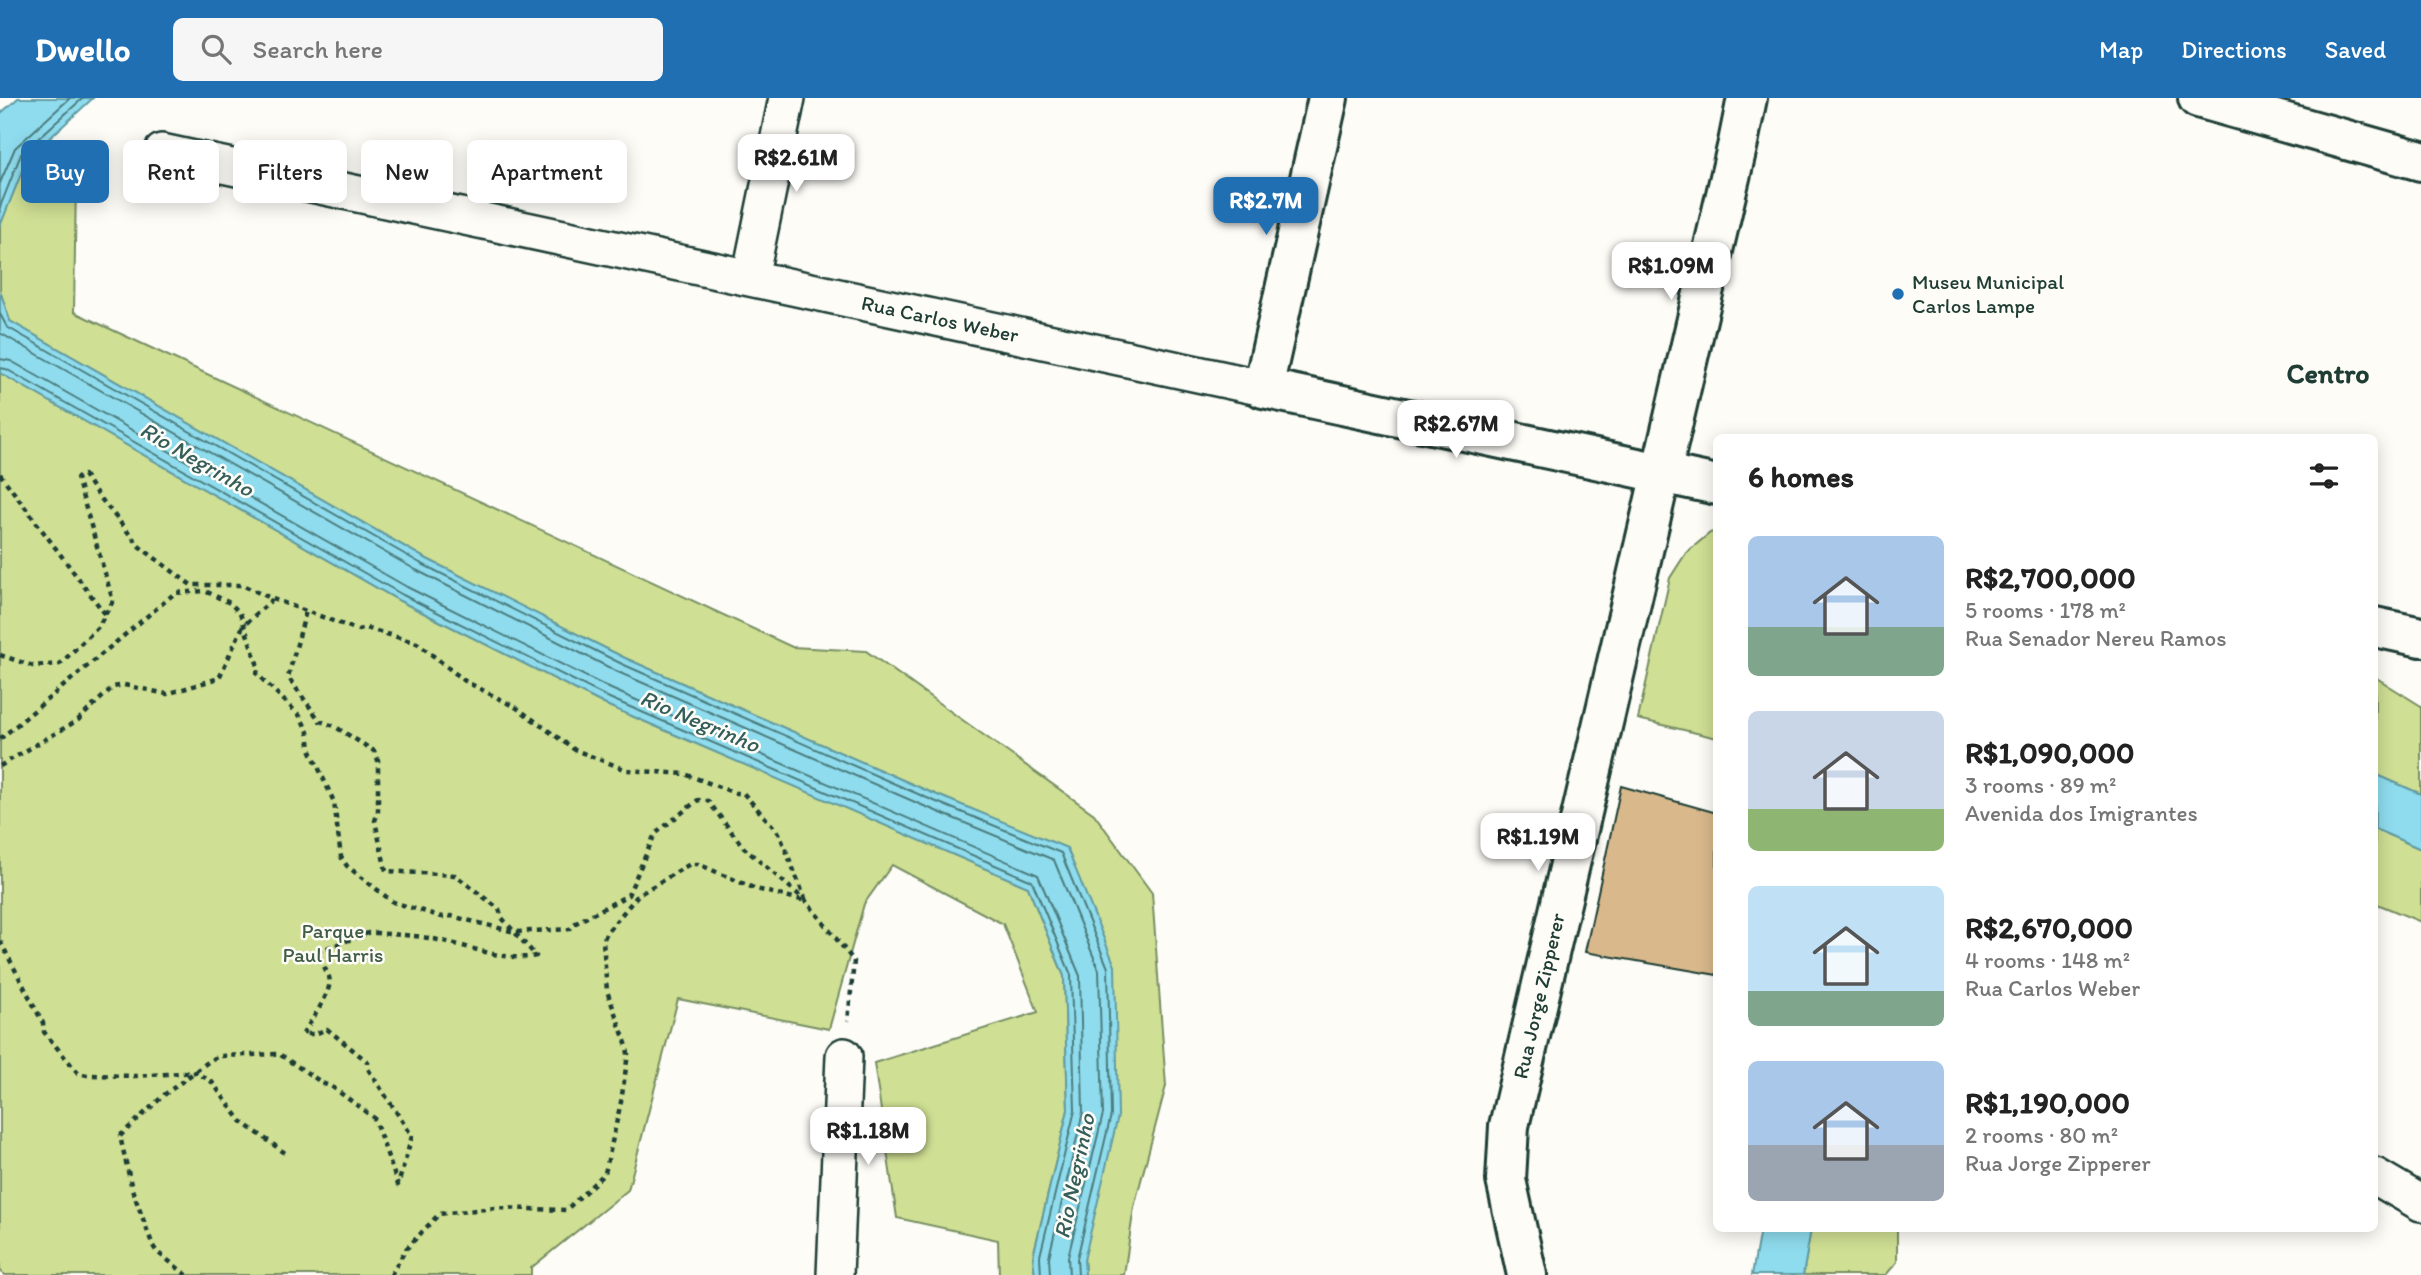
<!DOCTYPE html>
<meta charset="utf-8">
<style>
:root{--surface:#fff;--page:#f6f6f6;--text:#222;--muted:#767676;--accent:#1f6fb2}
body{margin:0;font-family:Itim,sans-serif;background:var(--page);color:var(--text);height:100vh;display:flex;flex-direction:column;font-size:26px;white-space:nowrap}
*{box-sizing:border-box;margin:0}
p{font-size:23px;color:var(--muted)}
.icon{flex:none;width:38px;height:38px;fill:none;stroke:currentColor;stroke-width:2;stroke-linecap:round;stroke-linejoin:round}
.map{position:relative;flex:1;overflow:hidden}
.drawer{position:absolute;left:1713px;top:336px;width:665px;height:798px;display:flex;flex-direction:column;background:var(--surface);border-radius:10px;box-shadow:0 4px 18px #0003}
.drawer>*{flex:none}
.top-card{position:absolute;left:21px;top:42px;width:665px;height:63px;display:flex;gap:14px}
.price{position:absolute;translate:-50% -60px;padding:0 16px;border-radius:14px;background:#fff;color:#222;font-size:23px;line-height:46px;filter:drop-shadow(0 2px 4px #0008)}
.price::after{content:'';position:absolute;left:50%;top:42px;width:21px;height:16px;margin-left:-10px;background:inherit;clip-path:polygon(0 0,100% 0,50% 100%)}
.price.current{background:var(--accent);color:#fff}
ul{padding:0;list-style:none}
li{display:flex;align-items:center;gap:21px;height:175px;padding:0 35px}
li span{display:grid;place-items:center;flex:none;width:196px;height:140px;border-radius:10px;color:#555}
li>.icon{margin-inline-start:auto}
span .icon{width:84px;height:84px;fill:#fffc;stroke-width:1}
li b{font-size:30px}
h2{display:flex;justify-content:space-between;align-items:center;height:84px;padding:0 35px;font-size:30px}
.pill{padding:0 24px;border-radius:10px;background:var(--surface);box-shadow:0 4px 18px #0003;font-size:24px;line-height:63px}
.pill.current{background:var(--accent);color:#fff}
header{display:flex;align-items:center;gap:42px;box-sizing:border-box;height:98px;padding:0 35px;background:var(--accent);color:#fff}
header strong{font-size:33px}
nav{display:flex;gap:38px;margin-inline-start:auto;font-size:24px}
.search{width:490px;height:63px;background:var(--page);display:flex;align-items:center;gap:18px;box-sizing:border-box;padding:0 24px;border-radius:10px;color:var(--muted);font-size:26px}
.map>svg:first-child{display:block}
.green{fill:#cfdf93;stroke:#778e64;stroke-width:2}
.water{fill:#8fdcee;stroke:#629ca4;stroke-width:2}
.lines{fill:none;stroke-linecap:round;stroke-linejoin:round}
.shore{stroke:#4c7d7e;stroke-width:2}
.building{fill:#d9b98c;stroke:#1f3d34;stroke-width:2}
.street-casing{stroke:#1f3d34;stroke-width:40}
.secondary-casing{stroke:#1f3d34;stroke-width:44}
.path{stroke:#1f3d34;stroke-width:4.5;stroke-dasharray:5 5;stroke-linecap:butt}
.street{stroke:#fdfcf7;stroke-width:35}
.secondary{stroke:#fdfcf7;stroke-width:38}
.poi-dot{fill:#1f6fb2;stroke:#fdfcf7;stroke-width:2.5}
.labels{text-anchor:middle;stroke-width:5;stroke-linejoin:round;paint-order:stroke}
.poi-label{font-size:21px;fill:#1f3d34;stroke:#fdfcf7;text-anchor:start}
.street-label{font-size:21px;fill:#1f3d34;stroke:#fdfcf7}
.park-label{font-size:21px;fill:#425d47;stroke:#fdfcf7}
.water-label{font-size:23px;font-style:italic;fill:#355d59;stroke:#fdfcf7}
.district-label{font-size:28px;font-weight:bold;fill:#1f3d34;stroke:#fdfcf7}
</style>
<header>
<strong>Dwello</strong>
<div class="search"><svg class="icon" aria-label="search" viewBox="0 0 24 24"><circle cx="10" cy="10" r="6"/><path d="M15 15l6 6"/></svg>Search here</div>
<nav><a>Map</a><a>Directions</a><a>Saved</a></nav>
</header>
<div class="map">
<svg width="2421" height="1177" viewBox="0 0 2421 1177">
<rect width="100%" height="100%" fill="#fdfcf7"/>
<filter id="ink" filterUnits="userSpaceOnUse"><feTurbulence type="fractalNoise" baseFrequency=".0143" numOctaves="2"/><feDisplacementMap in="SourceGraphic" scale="14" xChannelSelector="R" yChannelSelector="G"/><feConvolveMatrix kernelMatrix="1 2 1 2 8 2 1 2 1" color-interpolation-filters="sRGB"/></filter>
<g filter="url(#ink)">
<!-- green -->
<path class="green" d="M27,61L76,83L74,214L792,549L866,553L1094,716L1152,795L1166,988L1134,1109L1124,1177H1085L1066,750L930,694L625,560L423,459L10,223L0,193V128Z
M0,275L400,503L604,606L1028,789L1064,878L1068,1012L1033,1158L1035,1177H999L998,1142L897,1120L874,965L1038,914L1003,826L892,767L864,806L829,931L678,901L628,1092L531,1170V1177H4L0,1172Z
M1717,433V640L1638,621L1670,480L1686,455L1710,435Z
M2375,579L2421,608V696L2375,676Z
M2375,731L2421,751V824L2375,805Z
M1811,1131H1897V1164L1886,1177H1803Z"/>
<!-- water -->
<path class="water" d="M18,0H93L27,61L0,128V16Z
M0,193L10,223L423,459L625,560L930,694L1067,750L1115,868L1118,1018L1084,1162L1085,1177H1035L1033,1159L1068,1012L1064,878L1028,789L604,606L400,503L0,275Z
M2375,676L2421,696V751L2375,731Z
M1760,1131H1811L1803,1177H1752Z"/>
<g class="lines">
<!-- shore -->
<path class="shore" d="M0,85L15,50L70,0
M0,109L21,56L83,0
M0,216L7,229L420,465L622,566L927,700L1061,755L1108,870L1111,1017L1077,1161L1078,1177
M0,235L416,472L618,574L924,708L1054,762L1099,872L1103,1016L1068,1159L1069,1177
M0,261L11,263L407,489L611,591L1038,777L1080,878L1083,1014L1049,1159L1050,1177
M0,270L6,271L403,497L607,599L1032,783L1071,877L1075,1012L1040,1158L1041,1177"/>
</g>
<!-- building -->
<path class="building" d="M1621,688L1717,715V877L1585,854Z"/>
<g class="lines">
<defs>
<path id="street" d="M162,54L1263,290
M750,180L787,0
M2375,1078L2421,1105
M835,1177L844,958"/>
<path id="secondary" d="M1328,0L1263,290L1717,387
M2198,0L2421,63
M2375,529L2421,539
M1527,1177L1506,1082L1509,1028L1738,45L1747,0"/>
</defs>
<!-- street casing -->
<use href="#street" class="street-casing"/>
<!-- secondary casing -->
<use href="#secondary" class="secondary-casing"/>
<!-- path -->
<path class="path" d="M0,376L105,516
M0,557L33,568L60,566L98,529L113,503L77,380L84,377L94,392L140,449L191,487H242L273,501L358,532L366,530L417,545L465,583L517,610L575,652L627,672L685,676L735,695H743L779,735L806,803L756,791L698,766H690L638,797L607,834L603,843L607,893L627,948L628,956L621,1004L605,1075L566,1112L495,1110L439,1116L406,1151L391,1177
M0,641L175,495L205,493L230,505L240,515L258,568L257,576L300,618L308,634L310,651L334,704L341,759L347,768L393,804L442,819L451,818L515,834L570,831L574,826L628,797L655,736L698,702L708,703L744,750L806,803L854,863L848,923
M0,668L78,622L113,589L124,587L167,596L219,580L243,528L273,501
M0,843L43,925L44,934L78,975L87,977L136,978L196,974L212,984L241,1023L285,1055
M187,1177L157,1154L153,1148L132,1091L120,1038L164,997L212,961L220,958L279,956L324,986L331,988L374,1020L398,1087L412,1038L368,971V964L327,931L315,936H303C310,923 334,893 329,879C326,870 319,863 319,853L368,835H377C397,837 419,837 438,842C470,848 504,864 536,858L502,820L499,811L455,777L386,773L375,723L378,713V662L374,653L334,628L320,623L288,579L306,513"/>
<!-- street -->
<use href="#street" class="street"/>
<!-- secondary -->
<use href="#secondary" class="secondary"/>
</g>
</g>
<!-- markers -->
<circle class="poi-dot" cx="1898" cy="196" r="7"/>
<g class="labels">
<!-- poi labels -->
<g class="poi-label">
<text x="1912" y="191">Museu Municipal<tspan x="1912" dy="24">Carlos Lampe</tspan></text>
</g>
<!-- street labels -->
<g class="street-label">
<text transform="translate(940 221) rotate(12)" y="7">Rua Carlos Weber</text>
<text transform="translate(1539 898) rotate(-77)" y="7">Rua Jorge Zipperer</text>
</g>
<!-- park labels -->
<g class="park-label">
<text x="333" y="840">Parque<tspan x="333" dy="24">Paul Harris</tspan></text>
</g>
<!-- water labels -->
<g class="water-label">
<text transform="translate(197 361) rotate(30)" y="8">Rio Negrinho</text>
<text transform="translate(700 623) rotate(23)" y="8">Rio Negrinho</text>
<text transform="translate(1074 1078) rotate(-78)" y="8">Rio Negrinho</text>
</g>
<!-- district labels -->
<g class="district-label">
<text x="2328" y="285">Centro</text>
</g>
</g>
</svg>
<b class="price" style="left:796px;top:96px">R$2.61M</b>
<b class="price current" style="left:1266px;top:139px">R$2.7M</b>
<b class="price" style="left:1671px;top:204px">R$1.09M</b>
<b class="price" style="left:1456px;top:362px">R$2.67M</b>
<b class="price" style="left:1538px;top:775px">R$1.19M</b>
<b class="price" style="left:868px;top:1069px">R$1.18M</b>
<div class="top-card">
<a class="pill current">Buy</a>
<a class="pill">Rent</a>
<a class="pill">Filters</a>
<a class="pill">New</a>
<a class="pill">Apartment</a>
</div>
<section class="drawer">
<h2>6 homes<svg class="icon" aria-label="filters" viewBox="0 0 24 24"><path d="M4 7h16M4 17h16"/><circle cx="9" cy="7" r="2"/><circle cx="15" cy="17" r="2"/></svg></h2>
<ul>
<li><span style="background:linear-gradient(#a9c7e8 65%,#7fa58c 0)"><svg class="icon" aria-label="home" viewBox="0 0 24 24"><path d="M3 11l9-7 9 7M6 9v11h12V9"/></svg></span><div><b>R$2,700,000</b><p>5 rooms · 178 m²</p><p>Rua Senador Nereu Ramos</p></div></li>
<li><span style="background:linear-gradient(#c9d6e8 70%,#8fb573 0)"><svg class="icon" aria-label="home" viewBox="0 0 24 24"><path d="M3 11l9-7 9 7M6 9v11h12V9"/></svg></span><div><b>R$1,090,000</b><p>3 rooms · 89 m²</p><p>Avenida dos Imigrantes</p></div></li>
<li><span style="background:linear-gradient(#bfe0f5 75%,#7fa58c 0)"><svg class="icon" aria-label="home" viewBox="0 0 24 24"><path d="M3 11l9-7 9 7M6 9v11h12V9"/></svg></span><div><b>R$2,670,000</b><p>4 rooms · 148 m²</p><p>Rua Carlos Weber</p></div></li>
<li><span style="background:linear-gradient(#a9c7e8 60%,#9aa5b1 0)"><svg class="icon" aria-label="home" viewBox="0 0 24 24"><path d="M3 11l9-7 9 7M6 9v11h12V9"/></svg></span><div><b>R$1,190,000</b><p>2 rooms · 80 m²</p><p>Rua Jorge Zipperer</p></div></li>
</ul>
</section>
</div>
